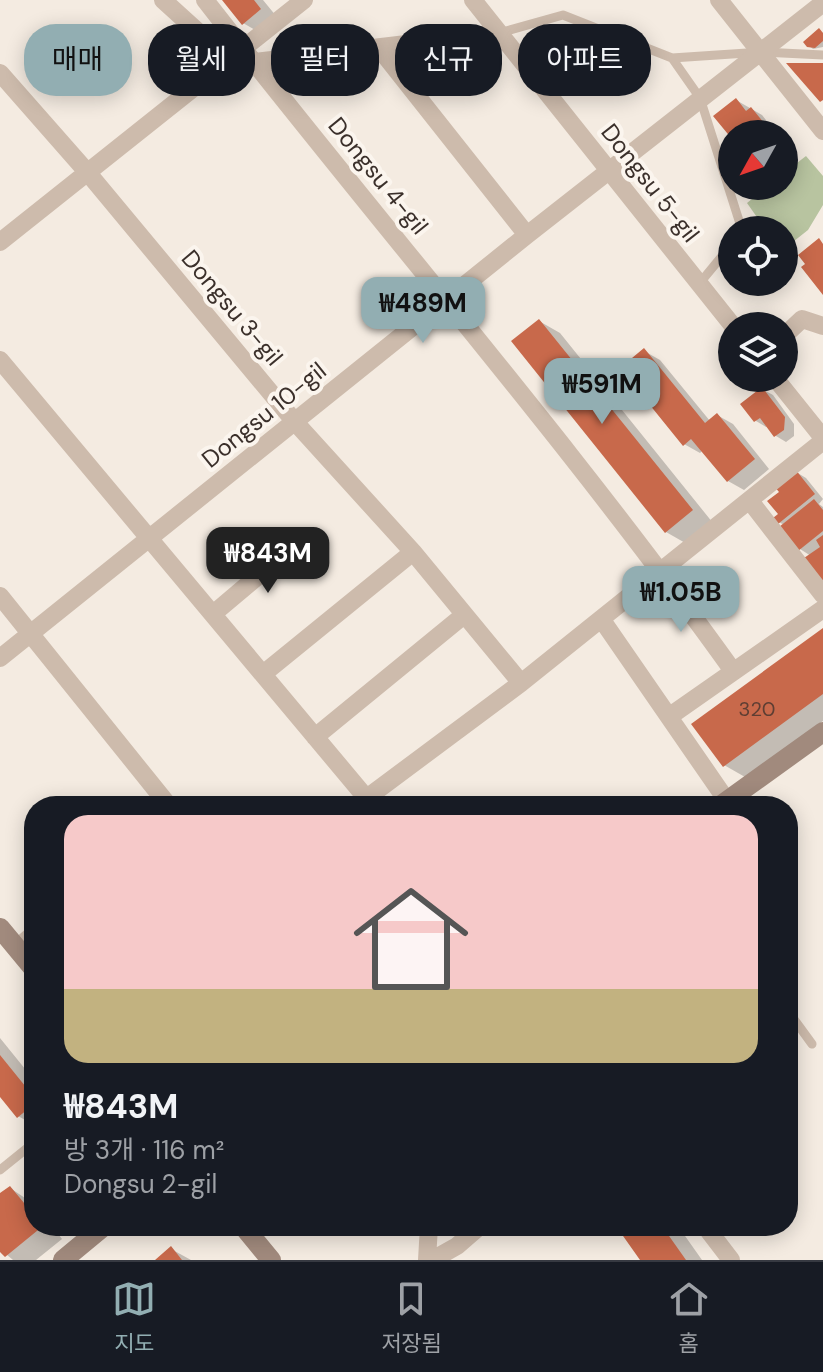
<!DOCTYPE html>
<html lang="ko">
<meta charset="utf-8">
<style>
:root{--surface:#171b24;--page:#20242c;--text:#f1f3f6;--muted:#9ea1a6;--line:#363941;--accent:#92aeb2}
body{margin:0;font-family:"DM Sans","Noto Sans KR",sans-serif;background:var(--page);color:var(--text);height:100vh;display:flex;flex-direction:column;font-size:30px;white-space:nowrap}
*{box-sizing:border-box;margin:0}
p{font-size:26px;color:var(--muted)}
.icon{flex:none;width:44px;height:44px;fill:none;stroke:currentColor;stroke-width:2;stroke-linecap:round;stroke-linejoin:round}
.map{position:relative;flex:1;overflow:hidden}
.side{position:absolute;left:24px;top:796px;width:774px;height:440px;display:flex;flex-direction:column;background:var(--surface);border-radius:32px;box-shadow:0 4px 20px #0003}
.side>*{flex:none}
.top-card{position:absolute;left:24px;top:24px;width:776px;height:72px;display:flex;gap:16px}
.needle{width:52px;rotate:230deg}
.fabs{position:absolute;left:718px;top:120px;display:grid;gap:16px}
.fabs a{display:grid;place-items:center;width:80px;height:80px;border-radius:50%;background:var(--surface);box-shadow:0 4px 20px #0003;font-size:40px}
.price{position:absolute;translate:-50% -68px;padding:0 18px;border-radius:16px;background:var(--accent);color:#111;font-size:26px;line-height:52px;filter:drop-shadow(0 2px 4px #0008)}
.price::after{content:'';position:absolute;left:50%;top:48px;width:24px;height:18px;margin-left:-12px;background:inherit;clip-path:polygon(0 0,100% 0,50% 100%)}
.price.on{background:#222;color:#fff}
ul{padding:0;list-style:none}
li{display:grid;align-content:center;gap:16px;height:424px;padding:0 40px}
li span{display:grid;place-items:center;height:248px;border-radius:24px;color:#555}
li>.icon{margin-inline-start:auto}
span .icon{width:144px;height:144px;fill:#fffc;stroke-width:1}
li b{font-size:34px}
.tag{padding:0 28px;border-radius:32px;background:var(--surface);box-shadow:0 4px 20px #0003;font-size:28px;line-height:72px}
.tag.on{background:var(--accent);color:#111}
.tabs{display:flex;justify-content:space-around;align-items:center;height:112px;border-top:2px solid var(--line);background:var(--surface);font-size:22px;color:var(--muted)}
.tabs a{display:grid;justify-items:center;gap:4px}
.tabs .on{color:var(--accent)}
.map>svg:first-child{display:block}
.green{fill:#b8c4a0}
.shadow{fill:#0003}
.building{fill:#c8694b}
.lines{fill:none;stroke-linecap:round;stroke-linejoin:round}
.lane{stroke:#cdbbac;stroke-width:9}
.street{stroke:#cdbbac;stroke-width:18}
.secondary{stroke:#a18a7d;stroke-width:20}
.labels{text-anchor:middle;stroke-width:8;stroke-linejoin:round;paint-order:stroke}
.number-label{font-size:20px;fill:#5e3e33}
.street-label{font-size:24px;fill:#3b302b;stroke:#fbf5ee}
</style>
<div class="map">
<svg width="823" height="1260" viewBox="0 0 823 1260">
<rect width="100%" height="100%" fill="#f4ebe1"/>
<!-- green -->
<path class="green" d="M806,156L823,176V205L808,230L784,249V230H766L747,203L768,186H784V173Z"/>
<!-- shadow -->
<path class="shadow" d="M225,0H263L281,22L264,35L243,23Z
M819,31L823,33V47L813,49L808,45Z
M736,100L762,115L773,129L767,134L732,136L716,116Z
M784,162L791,171L784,177Z
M754,186H773L765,193Z
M539,321L560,333L713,523L687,544L666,532Z
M644,351L660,360L710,421L717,415L733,424L769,469L744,490L728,481L703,450L700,453L684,444Z
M762,389L773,395L794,424V436L786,442L776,436L768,425L766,427L756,421Z
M796,472L806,478L823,499L819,504L823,507V581L811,556L800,549L784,525L779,522L782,492Z
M823,631V721L745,777L724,765Z
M0,1038L34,1080V1125L18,1116L0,1094Z
M10,1188L34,1204V1226H52L62,1239L36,1260H13L0,1249V1196Z
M63,1226H79L73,1231Z
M619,1226H678L702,1260H642Z
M171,1249L191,1260H158Z"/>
<!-- building -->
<path class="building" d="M222,0H254L261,9L242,25Z
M819,28L823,33V41L815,48L807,47L803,42Z
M786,63H823V100L820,102Z
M736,98L746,111L751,107L764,123L750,134H732V139L713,116Z
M819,238L823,244V295L801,267L805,264L798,255Z
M539,319L693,510L665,533L511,341Z
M644,348L705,423L717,413L755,459L727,482L691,439L683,446L620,368Z
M762,387L785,417L784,430L774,437L760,418L754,422L740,404Z
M795,469L815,494L778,524L773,518L778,514L767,501L779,492L774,486Z
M814,499L823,510V531L798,551L779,527Z
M823,535V584L804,558L820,547L816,540Z
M823,628V694L723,767L691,724Z
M0,1055L34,1097V1104L17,1118L0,1097Z
M10,1186L34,1215V1226H43L5,1257L0,1252V1193Z
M616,1226H662L686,1260H640Z
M171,1246L182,1260H155Z"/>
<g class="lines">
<!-- lane -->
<path class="lane" d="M499,33L563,15L672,58L700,98L742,230
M672,58L762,52L823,55
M699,284L732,244
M14,945L34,928
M788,1011L812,1044
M0,1170L31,1145"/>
<!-- street -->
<path class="street" d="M163,0L229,60
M205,0C380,225 567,439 733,671
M473,0L733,326
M719,0L823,131
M379,48L527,235
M254,62L499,33
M0,73L88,173L295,422L413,552L521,683
M0,242L304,0
M784,336L802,319L823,326
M0,360L373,806
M775,378L823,438
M750,501L823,595
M0,596L169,806
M213,614L297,543
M602,620L727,801
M0,658L527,235L823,3
M263,674L413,552
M670,716L823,609
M315,737L464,615
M356,806L521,683L823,441
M705,1226L731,1260
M427,1260L429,1226
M432,1260L457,1246L480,1226"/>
<!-- secondary -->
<path class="secondary" d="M720,806L823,732
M0,928L34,969
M243,1226L271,1260
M63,1260L104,1226"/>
</g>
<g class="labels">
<!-- number labels -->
<g class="number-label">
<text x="757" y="716">320</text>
</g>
<!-- street labels -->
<g class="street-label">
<text transform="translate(378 176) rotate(51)" y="8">Dongsu 4-gil</text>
<text transform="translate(650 183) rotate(52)" y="8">Dongsu 5-gil</text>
<text transform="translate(232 308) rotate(50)" y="8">Dongsu 3-gil</text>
<text transform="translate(264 415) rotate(-39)" y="8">Dongsu 10-gil</text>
</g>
</g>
</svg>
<div class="fabs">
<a><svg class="needle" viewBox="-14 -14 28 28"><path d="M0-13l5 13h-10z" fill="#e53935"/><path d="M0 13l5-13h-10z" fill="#9ea1a6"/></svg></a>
<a><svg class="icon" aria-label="locate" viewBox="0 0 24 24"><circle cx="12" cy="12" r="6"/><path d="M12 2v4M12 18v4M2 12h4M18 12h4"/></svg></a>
<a><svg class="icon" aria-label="layers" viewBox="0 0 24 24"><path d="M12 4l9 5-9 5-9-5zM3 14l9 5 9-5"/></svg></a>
</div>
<b class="price" style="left:423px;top:345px">₩489M</b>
<b class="price" style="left:602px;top:426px">₩591M</b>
<b class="price on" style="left:268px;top:595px">₩843M</b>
<b class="price" style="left:681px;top:634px">₩1.05B</b>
<div class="top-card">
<a class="tag on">매매</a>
<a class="tag">월세</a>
<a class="tag">필터</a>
<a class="tag">신규</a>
<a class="tag">아파트</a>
</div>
<section class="side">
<ul>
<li><span style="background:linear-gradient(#f6c9c9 70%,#c2b280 0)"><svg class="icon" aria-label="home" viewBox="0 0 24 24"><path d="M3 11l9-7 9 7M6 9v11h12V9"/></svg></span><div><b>₩843M</b><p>방 3개 · 116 m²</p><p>Dongsu 2-gil</p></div></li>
</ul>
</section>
</div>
<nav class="tabs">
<a class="on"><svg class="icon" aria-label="map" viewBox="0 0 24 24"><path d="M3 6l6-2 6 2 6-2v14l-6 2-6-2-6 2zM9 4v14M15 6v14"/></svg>지도</a>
<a><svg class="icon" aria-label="saved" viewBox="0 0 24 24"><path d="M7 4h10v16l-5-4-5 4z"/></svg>저장됨</a>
<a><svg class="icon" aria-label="home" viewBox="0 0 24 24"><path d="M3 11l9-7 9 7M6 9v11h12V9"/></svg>홈</a>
</nav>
